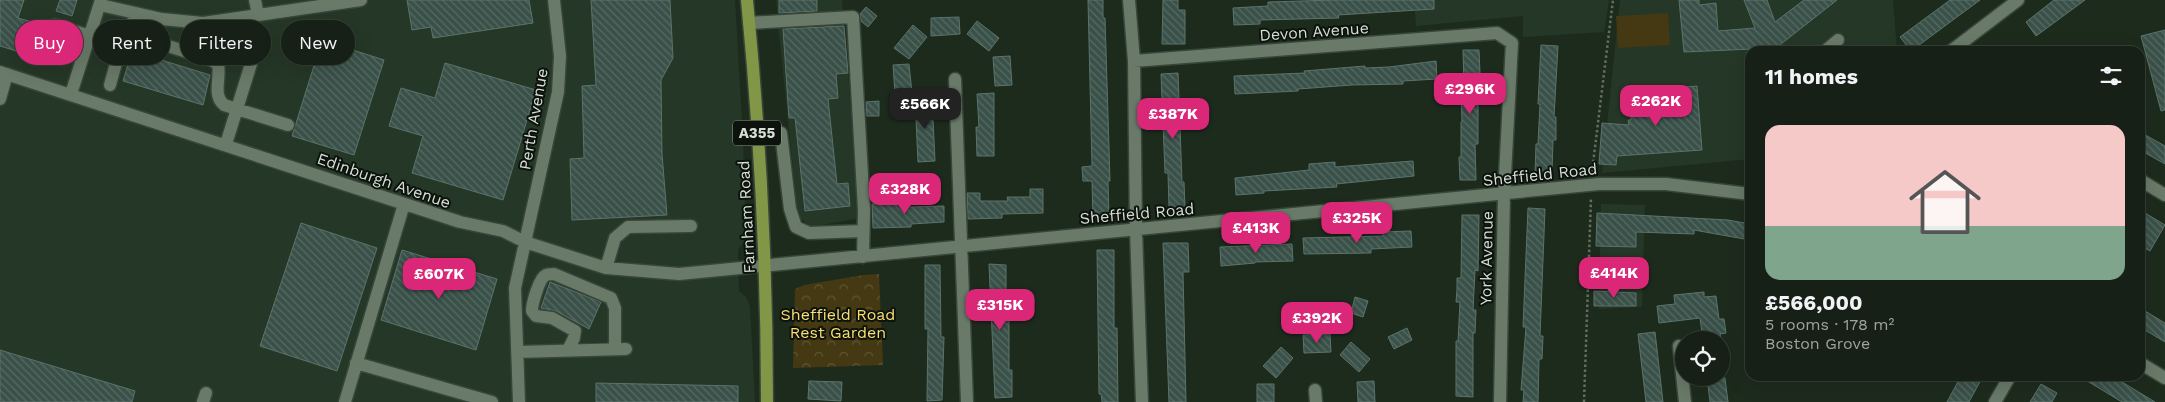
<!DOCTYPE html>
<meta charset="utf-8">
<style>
:root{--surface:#162016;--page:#232d23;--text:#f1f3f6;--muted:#9ea3a1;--line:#353e35;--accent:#db2777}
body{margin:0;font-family:"Work Sans",sans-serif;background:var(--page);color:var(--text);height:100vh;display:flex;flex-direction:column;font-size:19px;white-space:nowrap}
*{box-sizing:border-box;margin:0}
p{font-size:16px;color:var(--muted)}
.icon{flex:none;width:28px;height:28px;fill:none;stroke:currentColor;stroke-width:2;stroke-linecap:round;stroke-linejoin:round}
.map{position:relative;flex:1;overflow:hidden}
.sheet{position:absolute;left:1745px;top:46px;width:400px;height:335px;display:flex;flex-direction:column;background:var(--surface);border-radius:15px;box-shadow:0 5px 20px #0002,0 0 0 1px var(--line)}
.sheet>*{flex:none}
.hud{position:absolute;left:15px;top:20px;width:475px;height:45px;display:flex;gap:10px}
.controls{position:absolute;left:1675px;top:331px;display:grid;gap:10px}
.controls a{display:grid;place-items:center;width:55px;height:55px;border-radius:50%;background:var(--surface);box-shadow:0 5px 20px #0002,0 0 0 1px var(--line);font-size:25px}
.price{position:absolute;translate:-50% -42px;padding:0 11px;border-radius:10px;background:var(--accent);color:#fff;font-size:16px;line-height:32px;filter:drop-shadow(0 1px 2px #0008)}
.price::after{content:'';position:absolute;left:50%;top:30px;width:15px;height:11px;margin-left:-8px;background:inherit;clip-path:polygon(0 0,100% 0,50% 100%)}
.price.current{background:#222;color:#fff}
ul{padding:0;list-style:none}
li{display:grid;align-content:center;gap:10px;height:265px;padding:0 20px}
li span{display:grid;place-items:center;height:155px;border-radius:15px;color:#555}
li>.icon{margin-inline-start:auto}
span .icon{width:90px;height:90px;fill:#fffc;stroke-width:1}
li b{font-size:21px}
h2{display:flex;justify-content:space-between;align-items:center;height:60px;padding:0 20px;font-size:21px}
.pill{padding:0 18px;border-radius:22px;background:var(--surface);box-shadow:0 5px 20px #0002,0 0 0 1px var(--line);font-size:18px;line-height:45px}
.pill.current{background:var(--accent);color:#fff}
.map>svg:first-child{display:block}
.built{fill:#253726}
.green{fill:#443912}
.park{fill:url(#park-crowns)}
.building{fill:url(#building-back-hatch);stroke:#5b746b}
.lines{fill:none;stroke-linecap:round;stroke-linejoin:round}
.minor-casing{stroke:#384539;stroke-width:15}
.major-casing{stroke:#384539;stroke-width:15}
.path{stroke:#626e62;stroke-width:2.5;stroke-dasharray:2.5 2.5;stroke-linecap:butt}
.minor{stroke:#697a69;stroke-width:12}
.major{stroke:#829647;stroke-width:12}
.labels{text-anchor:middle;stroke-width:4;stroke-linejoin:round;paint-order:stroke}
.shield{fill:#0c120c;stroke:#99a299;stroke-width:1}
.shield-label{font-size:15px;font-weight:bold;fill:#d6dfd6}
.street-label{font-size:16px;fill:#d6dfd6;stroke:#0c120c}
.park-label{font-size:16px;fill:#fbdd70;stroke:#0c120c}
</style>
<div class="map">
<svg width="2165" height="402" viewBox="0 0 2165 402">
<defs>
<pattern id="park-crowns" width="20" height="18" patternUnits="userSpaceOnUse" patternTransform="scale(1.25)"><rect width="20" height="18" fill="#443912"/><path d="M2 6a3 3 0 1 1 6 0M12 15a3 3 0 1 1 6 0" fill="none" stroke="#5e5534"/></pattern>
<pattern id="building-back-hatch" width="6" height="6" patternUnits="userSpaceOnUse" patternTransform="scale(1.25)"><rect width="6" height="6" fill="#3a5149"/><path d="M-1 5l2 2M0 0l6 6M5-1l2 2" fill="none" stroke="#566a62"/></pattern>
</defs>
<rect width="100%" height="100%" fill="#1d2b1d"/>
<!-- built -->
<path class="built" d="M0,0H735L743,138L746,239L738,250L739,291L746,297L750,306L755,402H0Z
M776,0H842L843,13L778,17Z
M1414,0H1609L1604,32L1523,37V16L1416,26Z
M1620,0H1893L1897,51H1750V159L1602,173Z
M844,20L859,218L811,227L798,216L778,24Z
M1601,204L1645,205L1642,307L1599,309Z"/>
<!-- green -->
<path class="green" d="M1668,13L1670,45L1618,48L1616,16Z"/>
<!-- park -->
<path class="park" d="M879,274L883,365L793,368L795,289L804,285L863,275Z"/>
<!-- building -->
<path class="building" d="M0,0H24L18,18L36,23L26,54L0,46Z
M60,0H77L72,16L56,11Z
M407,0H529L533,23L433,38L431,27L412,30Z
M591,0H670L673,58L661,80L662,154L667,215L572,220L570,159L584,158L582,86L596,85Z
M779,0H817V11L779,13Z
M1088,0H1103V18H1105L1110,181H1108L1109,218H1093L1092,181H1083L1082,167L1092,166Z
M1163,0H1178V10H1185V44H1162Z
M1335,0H1434V9L1338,15L1339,18L1260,20V24L1234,25L1233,8L1268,6V2Z
M1679,0H1699V5L1716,3L1718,31L1755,28L1744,0H1767L1775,22L1804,0H1837L1776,48L1684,52Z
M1950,0H1980L1911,51L1900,37Z
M2054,0H2085L2036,36L2026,22Z
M866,7L877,16L868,27L861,21L860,14Z
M959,17L960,34L931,36V18Z
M977,21L999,38L989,51L967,34Z
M913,25L927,37L909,59L894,48Z
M844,26L848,73L836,74L838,98L828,99L837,184L848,183L850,206L805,211L795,118H789L783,29Z
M234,29L236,42L220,45L218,32Z
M2165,30V110L2161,111L2141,36Z
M322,40L384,60L354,155L292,136Z
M1541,45L1558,46L1554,117H1556V140H1553L1552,174L1535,173L1536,144H1538L1540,104H1538Z
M1463,50H1479L1480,73H1477L1478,108V144H1475L1476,180H1460L1459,157H1461V122H1462L1461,86H1464Z
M132,51L210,75L203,105L123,81Z
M1010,56L1012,85L995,86L993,57Z
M1436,61L1437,79L1403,81V84L1352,85L1298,89V91L1235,94L1234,76L1305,73L1304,71L1365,66V68L1389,67Z
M445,63L536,90L503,200L412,173L423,136L389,126L401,88L435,98Z
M909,64L912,93L895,94L893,65Z
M1178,73L1182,182H1184L1185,208H1169L1168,173H1165L1161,74Z
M1697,86L1702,150L1617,156L1616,165L1599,164L1602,123L1629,125L1628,120H1631V106L1650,105L1648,90Z
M994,93V156H977L976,127H979L977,94Z
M932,98L935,161L918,162L915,99Z
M879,101V116H867L866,102Z
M2140,132L2165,146V164L2140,150Z
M1413,161L1414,176L1336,184L1337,187L1264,191V193L1236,195L1235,178L1309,170V164L1335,162V167Z
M1030,189H1043V213L1002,214V218L968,219L967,193H980V201H1008L1007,197H1030Z
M910,203V207L944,206V222L911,224V227L873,228L872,204Z
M1528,208L1545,209L1540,336H1543L1542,359H1539L1538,402H1523L1524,390H1521L1526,327H1523Z
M2140,210L2165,225L2150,251L2140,245Z
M1597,213L1728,220L1750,224V240L1694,230V234L1636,232V247L1596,246Z
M1462,215H1479L1478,271L1475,270L1473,310H1476L1475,333H1473V397L1456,396V341H1458L1460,302H1456L1457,290V278H1461Z
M301,223L377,248L337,371L260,346Z
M1411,231L1412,247L1371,249V253L1304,254L1303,238L1383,236V232Z
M1163,243H1188L1189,272H1183L1186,402H1169Z
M1292,244L1293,261L1255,262V263L1221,266L1220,247Z
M402,250L497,279L476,350L381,320Z
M1097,250H1114V328H1117L1118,402H1102L1101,394H1099Z
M989,264L1006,265V299H1009V370H1012V397L995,398Z
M925,265H940L941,337H944L942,400L927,401L928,329H925Z
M550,282L601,302L589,329L556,311L541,308Z
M1594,291L1636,293V306H1594Z
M1704,292V297L1716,296L1719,319H1724L1726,333L1720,334L1721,340H1703L1700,318L1659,323L1657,306L1675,304L1674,295Z
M1355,297L1368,301L1363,317L1351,313Z
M2140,308L2165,323V342L2140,327Z
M1407,328L1412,340L1394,349L1388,337Z
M1655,332L1663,402H1646L1638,334Z
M1330,334L1331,352L1304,353L1303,335Z
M1351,342L1370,359L1359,372L1340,355Z
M1281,347L1293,358L1276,378L1263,366Z
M0,350L135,391L132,402H0Z
M1961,376H1983L1969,402H1947Z
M2079,376H2112L2155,402H2122Z
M1707,378H1725L1728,402H1710Z
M809,381L842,382L841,401L808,399Z
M1374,381L1375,402H1358L1357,382Z
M596,383L738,386V402H596Z
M1257,384H1274V402H1257Z
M2041,384L2057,393L2052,402H2030Z"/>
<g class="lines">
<defs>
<path id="minor" d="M255,0L258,15
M1129,0L1134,61L1136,230L1142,402
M100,5L162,19L203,23L361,0
M749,23L853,17L864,210L863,257
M55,25L90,36
M130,34L209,59L218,64C221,79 212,95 224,105L288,125
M1825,51L1838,40
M1951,51L2018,0
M1134,61L1497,33L1512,43L1504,194L1500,402
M0,72L460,222L503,231L525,242L606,268L679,274L1599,184H1666L1750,194
M955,79L967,402
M110,85L118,56L130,34L135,13
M71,94L101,0
M0,99L7,74
M757,134L781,133L790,209L796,227L809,233L863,231
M226,144L255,51
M2140,180L2165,195
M606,268L615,238L628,227L691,226
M1679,346L1685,402
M568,350L574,338L575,331L552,318L536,316L532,311C532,304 539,278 546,275C548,274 552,274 554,274L611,298L615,308V349
M517,352L626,349
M356,363L492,402
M2140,363L2165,378
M1315,390L1316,402
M203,402L206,393
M345,402L404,204
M519,402L515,288L558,92L560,56L554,0
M1995,402L2010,376"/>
<path id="major" d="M747,0C760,134 767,268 767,402"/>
</defs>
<!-- minor casing -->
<use href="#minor" class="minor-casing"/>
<!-- major casing -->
<use href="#major" class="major-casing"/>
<!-- path -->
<path class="path" d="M1592,172L1613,0
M1584,402L1591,198"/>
<!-- minor -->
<use href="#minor" class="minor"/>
<!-- major -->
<use href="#major" class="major"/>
</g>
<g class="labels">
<!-- shield labels -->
<rect class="shield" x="733" y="120.5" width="48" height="25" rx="4"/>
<g class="shield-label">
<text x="757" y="138">A355</text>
</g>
<!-- street labels -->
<g class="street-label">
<text transform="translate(1314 31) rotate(-4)" y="6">Devon Avenue</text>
<text transform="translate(533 119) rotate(-80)" y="6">Perth Avenue</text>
<text transform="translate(1540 174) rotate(-6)" y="6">Sheffield Road</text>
<text transform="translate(384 180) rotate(19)" y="6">Edinburgh Avenue</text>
<text transform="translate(1137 213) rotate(-5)" y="6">Sheffield Road</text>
<text transform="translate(746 217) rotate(-93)" y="6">Farnham Road</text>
<text transform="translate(1486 258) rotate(-89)" y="6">York Avenue</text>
</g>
<!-- park labels -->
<g class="park-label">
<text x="838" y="320">Sheffield Road<tspan x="838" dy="18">Rest Garden</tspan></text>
</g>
</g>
</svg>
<div class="controls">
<a><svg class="icon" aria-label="locate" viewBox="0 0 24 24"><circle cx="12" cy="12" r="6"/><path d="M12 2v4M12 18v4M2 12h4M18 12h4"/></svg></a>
</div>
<b class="price" style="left:1470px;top:115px">£296K</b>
<b class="price" style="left:1656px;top:127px">£262K</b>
<b class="price current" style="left:925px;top:130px">£566K</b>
<b class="price" style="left:1173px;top:140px">£387K</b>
<b class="price" style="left:905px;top:215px">£328K</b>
<b class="price" style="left:1357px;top:244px">£325K</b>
<b class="price" style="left:1256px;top:254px">£413K</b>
<b class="price" style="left:1614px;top:299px">£414K</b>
<b class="price" style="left:439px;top:300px">£607K</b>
<b class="price" style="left:1000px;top:331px">£315K</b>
<b class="price" style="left:1317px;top:344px">£392K</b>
<div class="hud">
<a class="pill current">Buy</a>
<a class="pill">Rent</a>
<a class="pill">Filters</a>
<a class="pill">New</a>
</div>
<section class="sheet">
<h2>11 homes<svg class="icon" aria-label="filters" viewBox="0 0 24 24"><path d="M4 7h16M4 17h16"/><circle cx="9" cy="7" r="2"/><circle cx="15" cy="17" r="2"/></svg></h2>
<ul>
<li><span style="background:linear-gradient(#f6c9c9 65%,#7fa58c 0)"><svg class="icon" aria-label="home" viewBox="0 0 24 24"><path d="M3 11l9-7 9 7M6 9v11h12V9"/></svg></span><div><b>£566,000</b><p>5 rooms · 178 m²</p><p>Boston Grove</p></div></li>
</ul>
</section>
</div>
